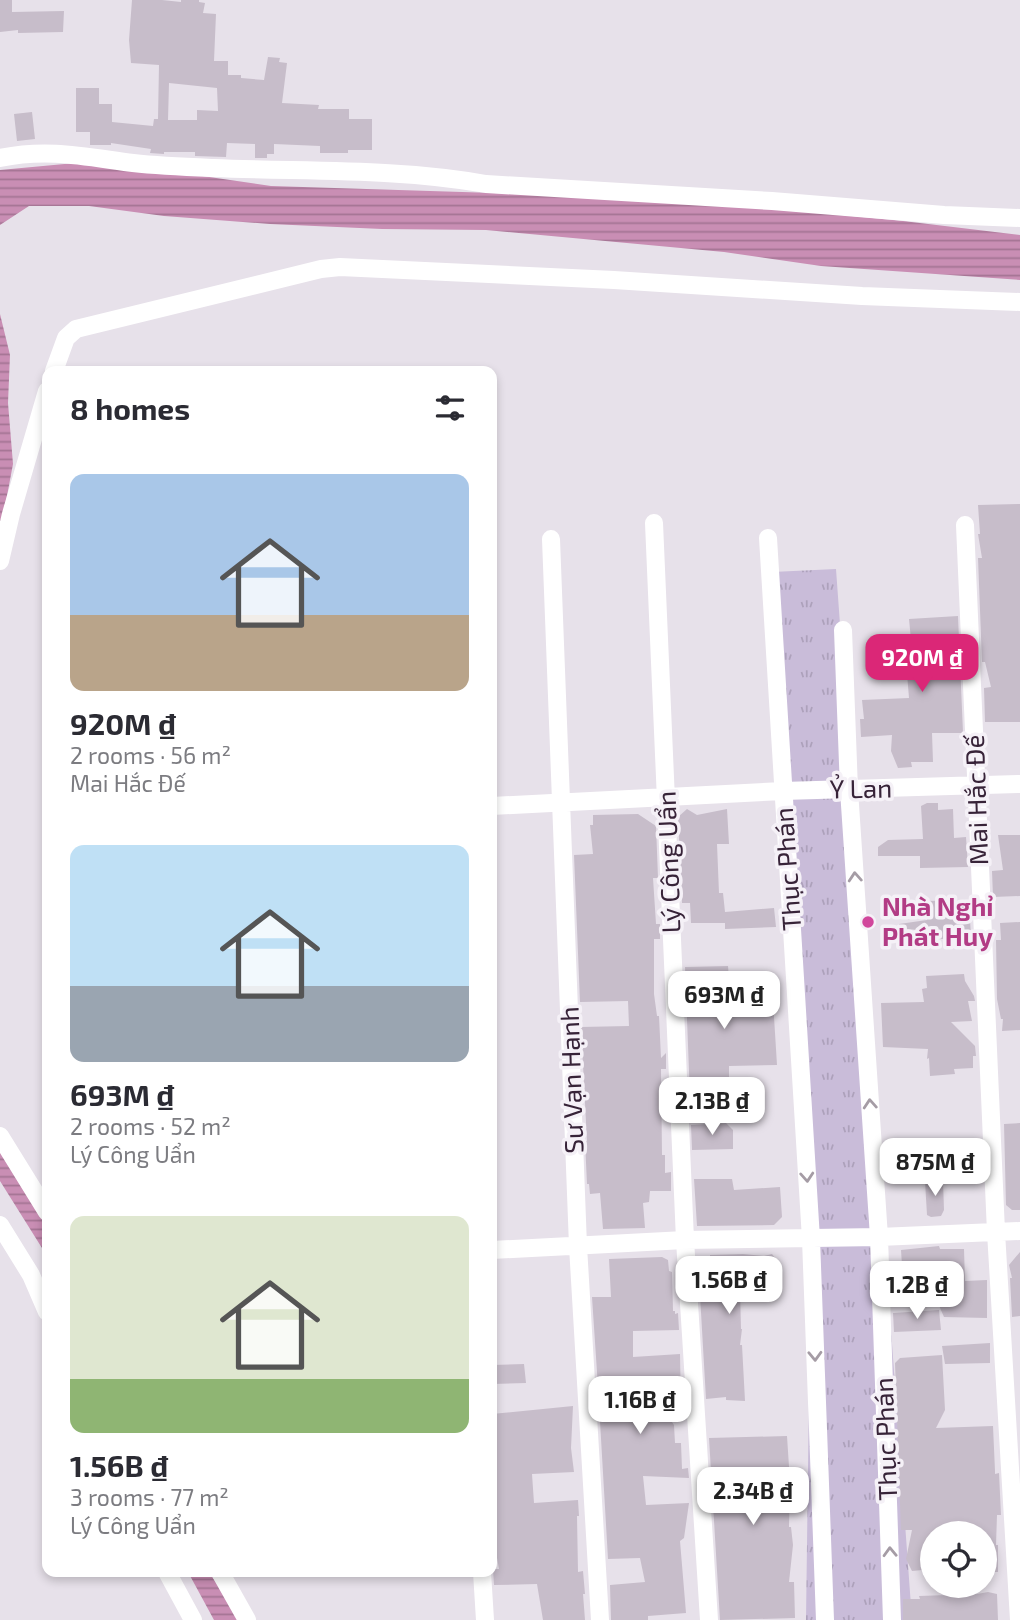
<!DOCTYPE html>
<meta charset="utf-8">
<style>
:root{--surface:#fff;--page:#f7f7f7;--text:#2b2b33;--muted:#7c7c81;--accent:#db2777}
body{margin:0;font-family:"Exo 2",sans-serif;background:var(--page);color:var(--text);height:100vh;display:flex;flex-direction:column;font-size:26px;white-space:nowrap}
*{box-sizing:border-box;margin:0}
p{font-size:23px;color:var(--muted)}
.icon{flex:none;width:38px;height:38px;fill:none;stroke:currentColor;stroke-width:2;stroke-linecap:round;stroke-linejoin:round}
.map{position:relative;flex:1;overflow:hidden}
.details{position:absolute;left:42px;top:366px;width:455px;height:1211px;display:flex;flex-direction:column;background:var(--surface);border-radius:14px;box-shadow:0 4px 10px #0003}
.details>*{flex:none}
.fabs{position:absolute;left:920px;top:1521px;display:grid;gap:14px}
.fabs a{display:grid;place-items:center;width:77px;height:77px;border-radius:50%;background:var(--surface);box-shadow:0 4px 10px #0003;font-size:35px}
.price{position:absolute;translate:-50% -60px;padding:0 16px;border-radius:14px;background:#fff;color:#222;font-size:23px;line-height:46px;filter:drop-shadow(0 2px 4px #0008)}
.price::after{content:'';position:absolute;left:50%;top:42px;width:21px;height:16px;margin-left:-10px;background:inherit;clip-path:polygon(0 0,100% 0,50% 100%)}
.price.on{background:var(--accent);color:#fff}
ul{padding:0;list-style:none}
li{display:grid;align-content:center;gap:14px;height:371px;padding:0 28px}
li span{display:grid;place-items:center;height:217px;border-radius:14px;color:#555}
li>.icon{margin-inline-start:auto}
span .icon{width:126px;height:126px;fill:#fffc;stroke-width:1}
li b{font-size:30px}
h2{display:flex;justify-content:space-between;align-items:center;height:84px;padding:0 28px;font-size:30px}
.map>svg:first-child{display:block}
.park{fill:url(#park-tufts)}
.water{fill:url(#water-rules)}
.building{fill:#c7bdca;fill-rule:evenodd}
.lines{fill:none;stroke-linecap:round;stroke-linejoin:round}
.minor{stroke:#fff;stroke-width:18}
.oneway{stroke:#a59ca5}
.hotel-dot{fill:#d1479c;stroke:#f5f1f7;stroke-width:2.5}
.labels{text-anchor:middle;stroke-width:7;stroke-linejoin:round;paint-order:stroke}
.street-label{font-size:26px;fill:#372338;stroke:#f5f1f7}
.hotel-label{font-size:26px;font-weight:bold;fill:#b23c85;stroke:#f5f1f7;text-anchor:start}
</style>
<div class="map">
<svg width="1020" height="1620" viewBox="0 0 1020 1620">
<defs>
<pattern id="park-tufts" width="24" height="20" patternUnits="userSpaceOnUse" patternTransform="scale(1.75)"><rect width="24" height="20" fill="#c9bcd9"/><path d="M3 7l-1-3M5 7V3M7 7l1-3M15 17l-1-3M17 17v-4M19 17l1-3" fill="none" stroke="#ada1bb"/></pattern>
<pattern id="water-rules" width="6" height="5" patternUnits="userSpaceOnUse" patternTransform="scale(1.75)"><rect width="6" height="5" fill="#c98eb4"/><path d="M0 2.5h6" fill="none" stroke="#a47493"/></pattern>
</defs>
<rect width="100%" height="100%" fill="#e7e1ea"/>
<!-- park -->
<path class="park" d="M836,569L912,1620H806L811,1239L772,572Z"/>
<!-- water -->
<path class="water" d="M86,162L154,169L271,186L679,199L903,221L1020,235V280L821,266L724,252L486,230L382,229L270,224L164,216L89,206H29L0,225V170Z
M0,314L10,355L8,403L13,464L0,533Z
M0,1148L47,1224V1256L0,1181Z
M188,1572H209L241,1620H214Z"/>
<!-- building -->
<path class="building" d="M0,0H12V12L64,11L63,32L18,33V30L0,32Z
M132,0H162L181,2V0H199V2L205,3L203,13L216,14L214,61H228V75H241V78L264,80L268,57L280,58L279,62L287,63L282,103L319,105L318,109H349V119H372V150H348V153H320V146L274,144V154H267V158H255V144L227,143L226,157L195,156V152H164V154L150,153L151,149L111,143V145H90V132H76V88H99V104H112V122L153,126L154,119H158L159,65L131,63L129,40ZM169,83L217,88L218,111L197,110V120H168Z
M32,112L35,139L17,141L14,114Z
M1020,504V722H985L984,688L991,687L985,662H982L978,558H982L978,534H980L978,505Z
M958,616L963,733H932L933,762H911L912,767L898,768L891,751L892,735L861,737L860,719H864L862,700L909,698L906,661H913L909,619Z
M927,803H938V810L953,809L954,838L966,837L968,867L920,868V856H878V847L888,840L923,839L921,806Z
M687,809L697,815L727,809L729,844H717L719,893H723L725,912L774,908L776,927L725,929V923H691L690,903H682L678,817Z
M638,814L656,826L658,878H653L656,924H660V939H654V994L657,1016H659L661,1058L666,1053V1069H661L662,1155H665V1173L671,1172V1191H650L649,1202L643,1203L645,1228L603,1229L600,1193L590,1194L589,1184H587L585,1141H587L581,1027L629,1026L628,1001L580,1002L574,855L593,854L590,825H593V815Z
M998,835H1020V896L993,897L992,871L1003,870Z
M969,900L971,937L965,939H928L926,931L899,928V924L927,920L926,901Z
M1020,922V1030L1002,1031L1003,1019H1001L997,999L996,940H1001L1000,923Z
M728,966L731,1004L773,1001L777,1065L729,1066V1095L690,1097L685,967Z
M964,974L965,981L974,996L975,1001H968L972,1021L951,1022L975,1046L976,1056H973V1068L954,1069L955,1074L930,1076L929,1058L927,1059L928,1049L883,1047L881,1003L924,1002L922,989L927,988L926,976Z
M726,1123L733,1130V1149L692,1150L691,1125Z
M1020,1123V1210H1012L1006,1205L1004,1124Z
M694,1179H732L734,1190L780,1187L782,1217L774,1225L697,1226Z
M925,1181H943L944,1210L941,1216L931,1217L927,1215Z
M939,1246L940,1249H964L965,1281L987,1280V1318L944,1317L934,1294L939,1282L905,1284L903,1280L901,1250Z
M1020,1252V1316L1012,1317L1010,1278H1012L1009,1265Z
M743,1254L764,1256L772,1254L778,1262L779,1287L740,1290L741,1329H742L740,1345H742L745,1401L726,1400V1397L706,1399L698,1260L699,1257L710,1258V1255Z
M662,1257L668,1260L669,1271L672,1272L673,1311H675V1314L678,1313L679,1330L633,1331V1357L680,1354L681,1409H663L674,1425L675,1443H681L682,1469L688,1468L689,1478L643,1476L646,1505L689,1503L684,1538L680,1541L686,1613L648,1616V1620H611L610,1585L645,1582L640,1558L608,1559L599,1404H605L598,1387L592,1297H611L609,1259Z
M939,1310L941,1330L894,1332L893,1313Z
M990,1343V1363L945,1364L942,1346Z
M942,1355L945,1410L936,1428L993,1426L995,1471V1474L999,1473L1001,1515H997L996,1545H998V1572H985V1533H933V1569L912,1571L906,1559L912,1530H901L895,1363L900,1358Z
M524,1364L526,1383L492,1384V1365Z
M573,1406L571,1448L574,1472L532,1474L534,1503L578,1500L579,1516H577L578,1572L583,1571L585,1594H583L585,1620H543L537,1584L494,1585L493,1569H499L494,1541H492V1414Z
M787,1436L790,1482L789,1527H791L793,1545L789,1582H794L795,1618L720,1620L709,1438Z
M988,1592L997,1594L998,1620H903V1599H920L919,1596L977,1594Z"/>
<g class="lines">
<!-- minor -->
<path class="minor" d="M0,158C48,148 86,157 133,163C160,166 187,167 213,168C304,172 396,168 486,184L772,201L944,215L1020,218
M54,371L66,338L76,329L321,269L340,267L614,280L862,296L1020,302
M654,523L685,1240L709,1620
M965,525L996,1232L1019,1620
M768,538L811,1239L825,1620
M551,539L578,1246L600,1620
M0,561L11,514L47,391
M843,630L849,790L879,1237L892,1620
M492,806L783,791L1020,784
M0,1136L47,1212
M0,1225L31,1275L47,1312
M492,1250L685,1240L879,1237L1020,1231
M167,1572L193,1620
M220,1572L247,1620
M482,1572L485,1620"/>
</g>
<!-- one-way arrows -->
<defs><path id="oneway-chevron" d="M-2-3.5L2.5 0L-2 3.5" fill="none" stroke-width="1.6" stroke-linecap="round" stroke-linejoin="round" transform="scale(1.75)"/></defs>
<g class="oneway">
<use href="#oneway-chevron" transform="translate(855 877) rotate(-94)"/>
<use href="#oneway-chevron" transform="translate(870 1104) rotate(-94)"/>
<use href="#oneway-chevron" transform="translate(807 1177) rotate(86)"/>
<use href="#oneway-chevron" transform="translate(815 1356) rotate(88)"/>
<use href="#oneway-chevron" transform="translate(890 1552) rotate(-92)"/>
</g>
<!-- markers -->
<circle class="hotel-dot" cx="868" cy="922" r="7"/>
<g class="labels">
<!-- street labels -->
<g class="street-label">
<text transform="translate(861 789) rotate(-1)" y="9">Ỷ Lan</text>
<text transform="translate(977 800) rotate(-92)" y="9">Mai Hắc Đế</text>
<text transform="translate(669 862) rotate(-92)" y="9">Lý Công Uẩn</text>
<text transform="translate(788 869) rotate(-94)" y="9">Thục Phán</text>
<text transform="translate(572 1080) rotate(-92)" y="9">Sư Vạn Hạnh</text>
<text transform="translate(886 1439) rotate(-92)" y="9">Thục Phán</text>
</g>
<!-- hotel labels -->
<g class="hotel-label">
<text x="882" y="916">Nhà Nghỉ<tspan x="882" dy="30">Phát Huy</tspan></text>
</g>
</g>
</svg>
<div class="fabs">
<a><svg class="icon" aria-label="locate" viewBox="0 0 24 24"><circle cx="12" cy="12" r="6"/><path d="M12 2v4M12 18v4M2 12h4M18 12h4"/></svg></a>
</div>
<b class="price on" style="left:922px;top:694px">920M ₫</b>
<b class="price" style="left:724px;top:1031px">693M ₫</b>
<b class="price" style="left:712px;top:1137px">2.13B ₫</b>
<b class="price" style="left:935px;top:1198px">875M ₫</b>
<b class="price" style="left:729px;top:1316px">1.56B ₫</b>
<b class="price" style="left:917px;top:1321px">1.2B ₫</b>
<b class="price" style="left:640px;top:1436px">1.16B ₫</b>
<b class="price" style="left:753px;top:1527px">2.34B ₫</b>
<section class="details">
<h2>8 homes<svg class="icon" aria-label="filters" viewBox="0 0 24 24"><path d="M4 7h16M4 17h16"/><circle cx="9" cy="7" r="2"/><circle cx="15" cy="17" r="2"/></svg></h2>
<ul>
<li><span style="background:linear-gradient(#a9c7e8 65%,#b9a48a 0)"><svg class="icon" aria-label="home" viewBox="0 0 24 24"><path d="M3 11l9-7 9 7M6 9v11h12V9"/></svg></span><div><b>920M ₫</b><p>2 rooms · 56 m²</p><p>Mai Hắc Đế</p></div></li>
<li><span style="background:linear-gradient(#bfe0f5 65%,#9aa5b1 0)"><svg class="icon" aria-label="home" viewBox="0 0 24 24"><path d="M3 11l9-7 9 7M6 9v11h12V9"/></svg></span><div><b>693M ₫</b><p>2 rooms · 52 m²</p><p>Lý Công Uẩn</p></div></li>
<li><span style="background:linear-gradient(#dfe7d0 75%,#8fb573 0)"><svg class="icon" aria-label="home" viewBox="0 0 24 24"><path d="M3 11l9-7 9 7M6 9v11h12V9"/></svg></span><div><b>1.56B ₫</b><p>3 rooms · 77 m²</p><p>Lý Công Uẩn</p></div></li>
</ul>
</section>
</div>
